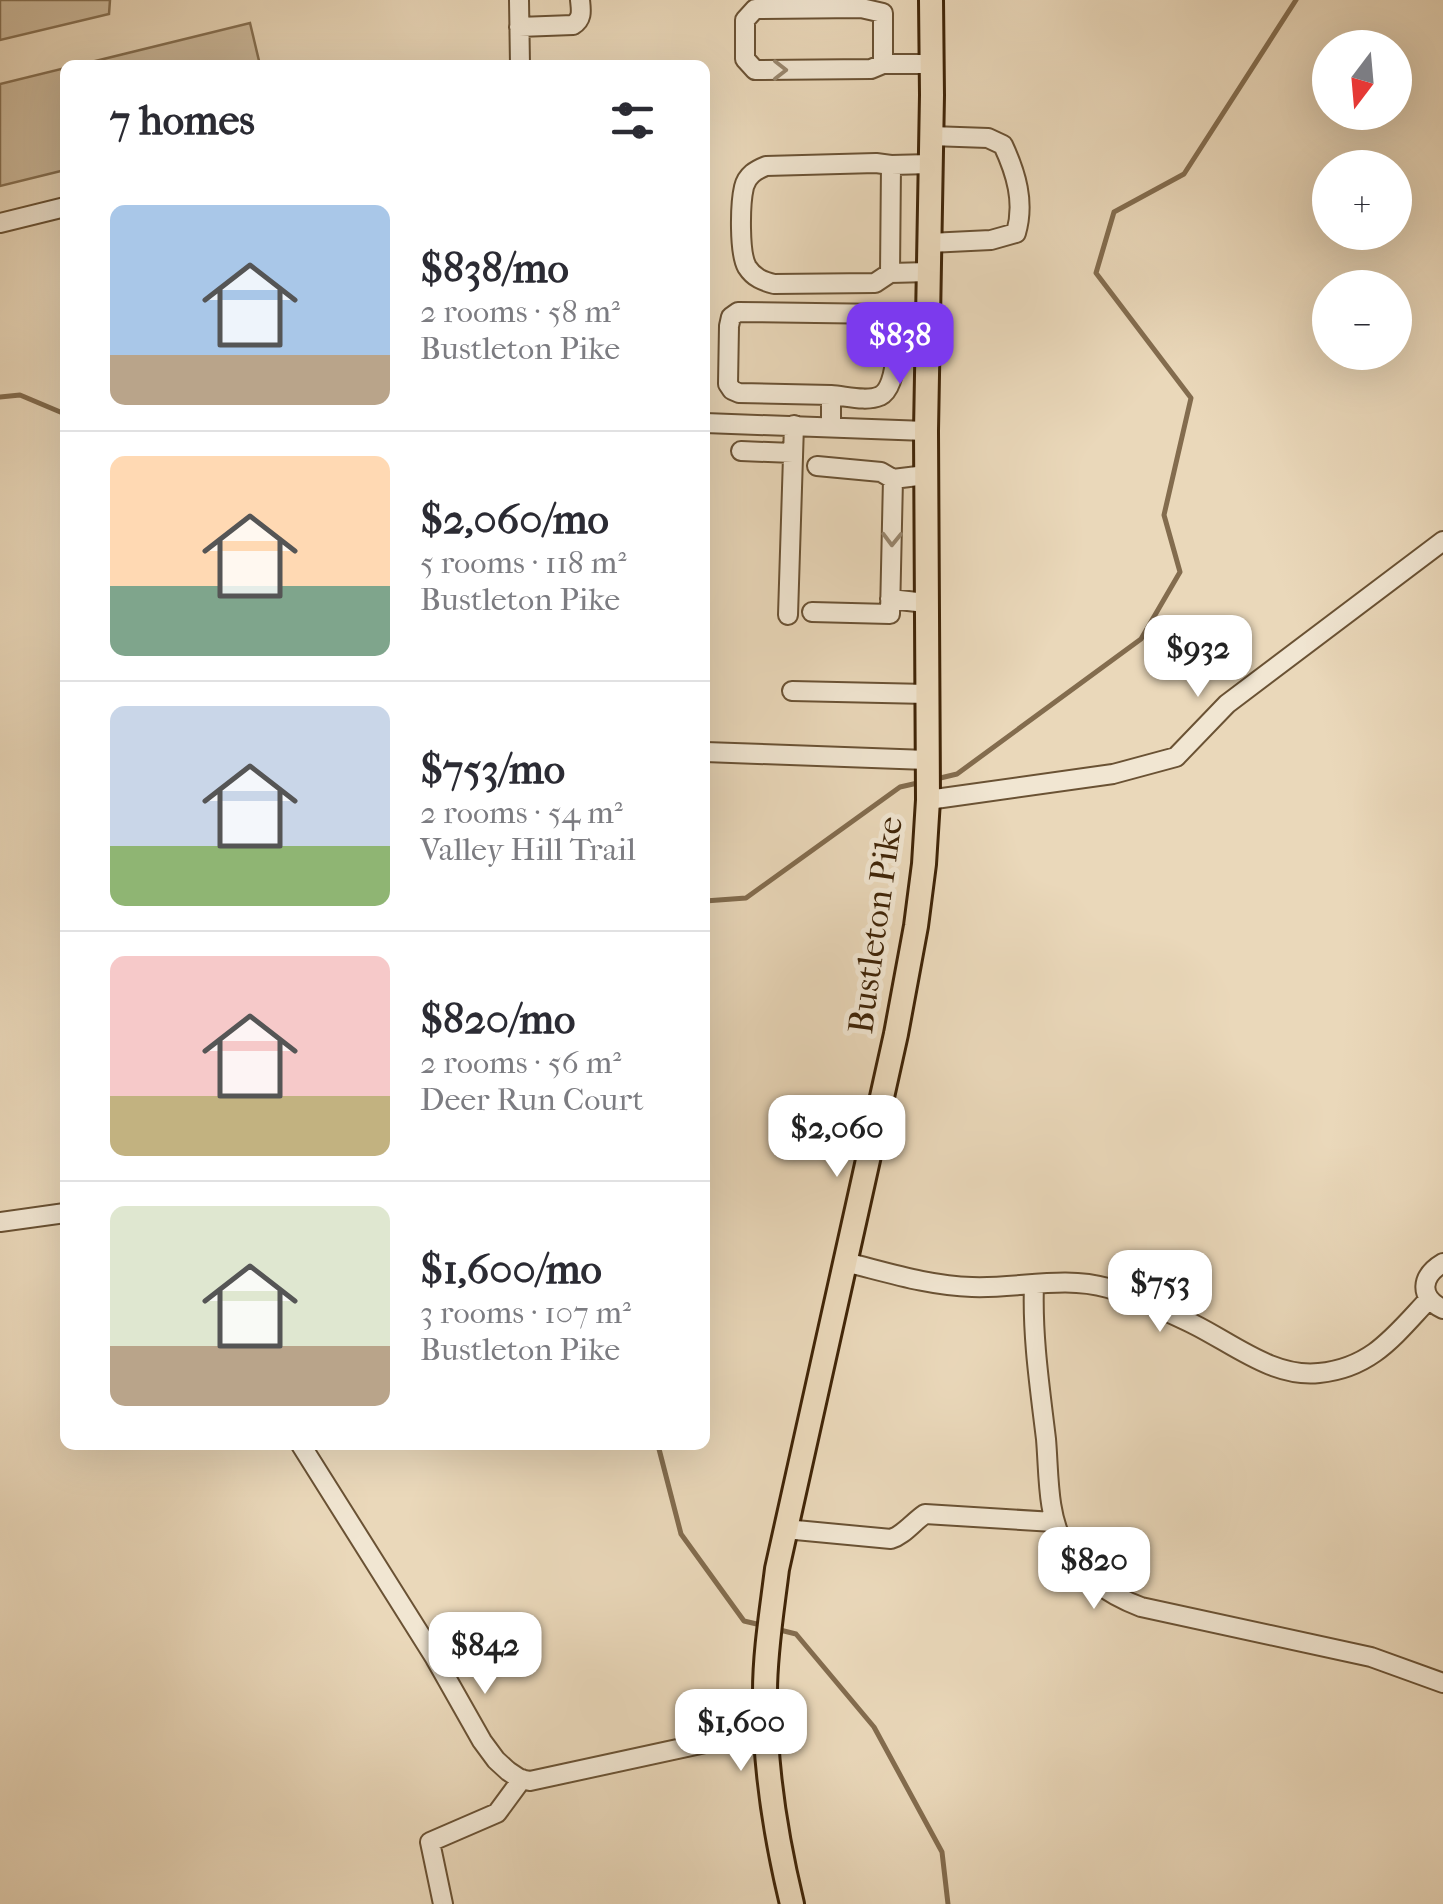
<!DOCTYPE html>
<meta charset="utf-8">
<style>
:root{--surface:#fff;--page:#f2f2f3;--text:#2b2b33;--muted:#7c7c81;--line:#e1e1e2;--accent:#7c3aed}
body{margin:0;font-family:"IM FELL French Canon",serif;background:var(--page);color:var(--text);height:100vh;display:flex;flex-direction:column;font-size:38px;white-space:nowrap}
*{box-sizing:border-box;margin:0}
p{font-size:32px;color:var(--muted)}
.icon{flex:none;width:55px;height:55px;fill:none;stroke:currentColor;stroke-width:2;stroke-linecap:round;stroke-linejoin:round}
.map{position:relative;flex:1;overflow:hidden}
.panel{position:absolute;left:60px;top:60px;width:650px;height:1390px;display:flex;flex-direction:column;background:var(--surface);border-radius:15px;box-shadow:0 10px 40px #0002}
.panel>*{flex:none}
.needle{width:65px;rotate:196deg}
.buttons{position:absolute;left:1312px;top:30px;display:grid;gap:20px}
.buttons a{display:grid;place-items:center;width:100px;height:100px;border-radius:50%;background:var(--surface);box-shadow:0 10px 40px #0002;font-size:50px}
.price{position:absolute;translate:-50% -85px;padding:0 22px;border-radius:20px;background:#fff;color:#222;font-size:32px;line-height:65px;filter:drop-shadow(0 2px 5px #0008)}
.price::after{content:'';position:absolute;left:50%;top:60px;width:30px;height:22px;margin-left:-15px;background:inherit;clip-path:polygon(0 0,100% 0,50% 100%)}
.price.on{background:var(--accent);color:#fff}
ul{padding:0;list-style:none}
li{display:flex;align-items:center;gap:30px;height:250px;padding:0 50px}
li+li{border-top:2px solid var(--line)}
li span{display:grid;place-items:center;flex:none;width:280px;height:200px;border-radius:15px;color:#555}
li>.icon{margin-inline-start:auto}
span .icon{width:120px;height:120px;fill:#fffc;stroke-width:1}
li b{font-size:42px}
h2{display:flex;justify-content:space-between;align-items:center;height:120px;padding:0 50px;font-size:42px}
.map>svg:first-child{display:block}
.green{fill:#cdba9c;stroke:#867052;stroke-width:2.5}
.lines{fill:none;stroke-linecap:round;stroke-linejoin:round}
.stream{stroke:#836c4e;stroke-width:5}
.minor-casing{stroke:#6a5234;stroke-width:22}
.major-casing{stroke:#402508;stroke-width:28}
.minor{stroke:#f1e6d2;stroke-width:18}
.major{stroke:#ead8ba;stroke-width:22}
.oneway{stroke:#98866d}
.labels{text-anchor:middle;stroke-width:10;stroke-linejoin:round;paint-order:stroke}
.street-label{font-size:35px;fill:#402508;stroke:#f1e6d2}
</style>
<div class="map">
<svg width="1443" height="1904" viewBox="0 0 1443 1904">
<rect width="100%" height="100%" fill="#ead8ba"/>
<filter id="stains"><feTurbulence type="fractalNoise" baseFrequency=".002" numOctaves="4"/><feColorMatrix values="0 0 0 0 .2 0 0 0 0 .09 0 0 0 0 .02 0 0 0 .5 -.17"/></filter>
<radialGradient id="worn" r=".72"><stop offset=".6" stop-color="#630" stop-opacity="0"/><stop offset="1" stop-color="#630" stop-opacity=".3"/></radialGradient>
<!-- green -->
<path class="green" d="M0,0H110L109,14L0,40Z
M250,23L260,65H79Z
M65,68V170L0,186V84Z"/>
<g class="lines">
<!-- stream -->
<path class="stream" d="M0,397L20,395L65,414
M932,780L957,774L1141,639L1180,572L1164,515L1191,398L1096,273L1114,212L1184,174L1296,0
M705,901L746,898L900,787L922,782
M655,1445L659,1449L681,1534L744,1621L761,1625
M776,1629L796,1634L874,1727L942,1852L948,1904"/>
<defs>
<path id="minor" d="M519,0L520,65
M519,27L573,25C583,19 581,10 580,0
M883,64V13L861,8L755,9L745,20V59L755,70L871,69L883,64H932
M0,223L65,207
M929,243L991,240L1016,233C1025,202 1016,173 1003,145L988,138L931,136
M929,272L890,273L891,165L931,164
M890,273L875,283L774,284C763,281 754,278 747,267C739,253 740,204 744,187C747,175 756,170 766,166L876,163L891,165
M831,395L739,393L732,390L728,384L729,326L731,317L738,312L888,314C899,328 899,387 880,396C866,402 846,396 831,395V427
M705,423L926,431
M741,451L793,453
M817,466L881,472L893,479L926,475
M890,599L926,603
M812,612L890,614L893,479
M788,615L794,425
M792,691L927,694
M705,752L927,760
M928,800L1113,774L1176,757L1227,704L1443,541
M0,1222L65,1213
M845,1262C886,1272 929,1286 972,1287C1018,1289 1063,1275 1108,1288C1138,1297 1165,1311 1193,1324C1232,1343 1273,1378 1319,1373C1372,1368 1395,1335 1429,1299
M1443,1263C1421,1276 1418,1297 1443,1309
M1034,1285C1032,1336 1040,1389 1046,1439C1049,1474 1047,1514 1064,1545C1081,1576 1109,1595 1141,1607L1371,1657L1443,1683
M301,1445L435,1658L482,1741L496,1760L508,1771L520,1779L530,1781L765,1730
M785,1529L891,1539C904,1535 913,1522 925,1514L1054,1522
M443,1904L430,1842L497,1813L522,1779"/>
<path id="major" d="M792,1904C775,1834 764,1764 765,1692C765,1651 772,1610 777,1569L896,1034L916,926L924,864L928,800L926,431L932,95L931,0"/>
</defs>
<!-- minor casing -->
<use href="#minor" class="minor-casing"/>
<!-- major casing -->
<use href="#major" class="major-casing"/>
<!-- minor -->
<use href="#minor" class="minor"/>
<!-- major -->
<use href="#major" class="major"/>
</g>
<!-- one-way arrows -->
<defs><path id="oneway-chevron" d="M-2-3.5L2.5 0L-2 3.5" fill="none" stroke-width="1.6" stroke-linecap="round" stroke-linejoin="round" transform="scale(2.5)"/></defs>
<g class="oneway">
<use href="#oneway-chevron" transform="translate(780 70)"/>
<use href="#oneway-chevron" transform="translate(892 539) rotate(91)"/>
</g>
<g class="labels">
<!-- street labels -->
<g class="street-label">
<text transform="translate(875 925) rotate(-82)" y="12">Bustleton Pike</text>
</g>
</g>
<rect width="100%" height="100%" filter="url(#stains)"/>
<rect width="100%" height="100%" fill="url(#worn)"/>
</svg>
<div class="buttons">
<a><svg class="needle" viewBox="-14 -14 28 28"><path d="M0-13l5 13h-10z" fill="#e53935"/><path d="M0 13l5-13h-10z" fill="#7c7c81"/></svg></a>
<a>+</a>
<a>−</a>
</div>
<b class="price on" style="left:900px;top:387px">$838</b>
<b class="price" style="left:1198px;top:700px">$932</b>
<b class="price" style="left:837px;top:1180px">$2,060</b>
<b class="price" style="left:1160px;top:1335px">$753</b>
<b class="price" style="left:1094px;top:1612px">$820</b>
<b class="price" style="left:485px;top:1697px">$842</b>
<b class="price" style="left:741px;top:1774px">$1,600</b>
<section class="panel">
<h2>7 homes<svg class="icon" aria-label="filters" viewBox="0 0 24 24"><path d="M4 7h16M4 17h16"/><circle cx="9" cy="7" r="2"/><circle cx="15" cy="17" r="2"/></svg></h2>
<ul>
<li><span style="background:linear-gradient(#a9c7e8 75%,#b9a48a 0)"><svg class="icon" aria-label="home" viewBox="0 0 24 24"><path d="M3 11l9-7 9 7M6 9v11h12V9"/></svg></span><div><b>$838/mo</b><p>2 rooms · 58 m²</p><p>Bustleton Pike</p></div></li>
<li><span style="background:linear-gradient(#ffd9b3 65%,#7fa58c 0)"><svg class="icon" aria-label="home" viewBox="0 0 24 24"><path d="M3 11l9-7 9 7M6 9v11h12V9"/></svg></span><div><b>$2,060/mo</b><p>5 rooms · 118 m²</p><p>Bustleton Pike</p></div></li>
<li><span style="background:linear-gradient(#c9d6e8 70%,#8fb573 0)"><svg class="icon" aria-label="home" viewBox="0 0 24 24"><path d="M3 11l9-7 9 7M6 9v11h12V9"/></svg></span><div><b>$753/mo</b><p>2 rooms · 54 m²</p><p>Valley Hill Trail</p></div></li>
<li><span style="background:linear-gradient(#f6c9c9 70%,#c2b280 0)"><svg class="icon" aria-label="home" viewBox="0 0 24 24"><path d="M3 11l9-7 9 7M6 9v11h12V9"/></svg></span><div><b>$820/mo</b><p>2 rooms · 56 m²</p><p>Deer Run Court</p></div></li>
<li><span style="background:linear-gradient(#dfe7d0 70%,#b9a48a 0)"><svg class="icon" aria-label="home" viewBox="0 0 24 24"><path d="M3 11l9-7 9 7M6 9v11h12V9"/></svg></span><div><b>$1,600/mo</b><p>3 rooms · 107 m²</p><p>Bustleton Pike</p></div></li>
</ul>
</section>
</div>
